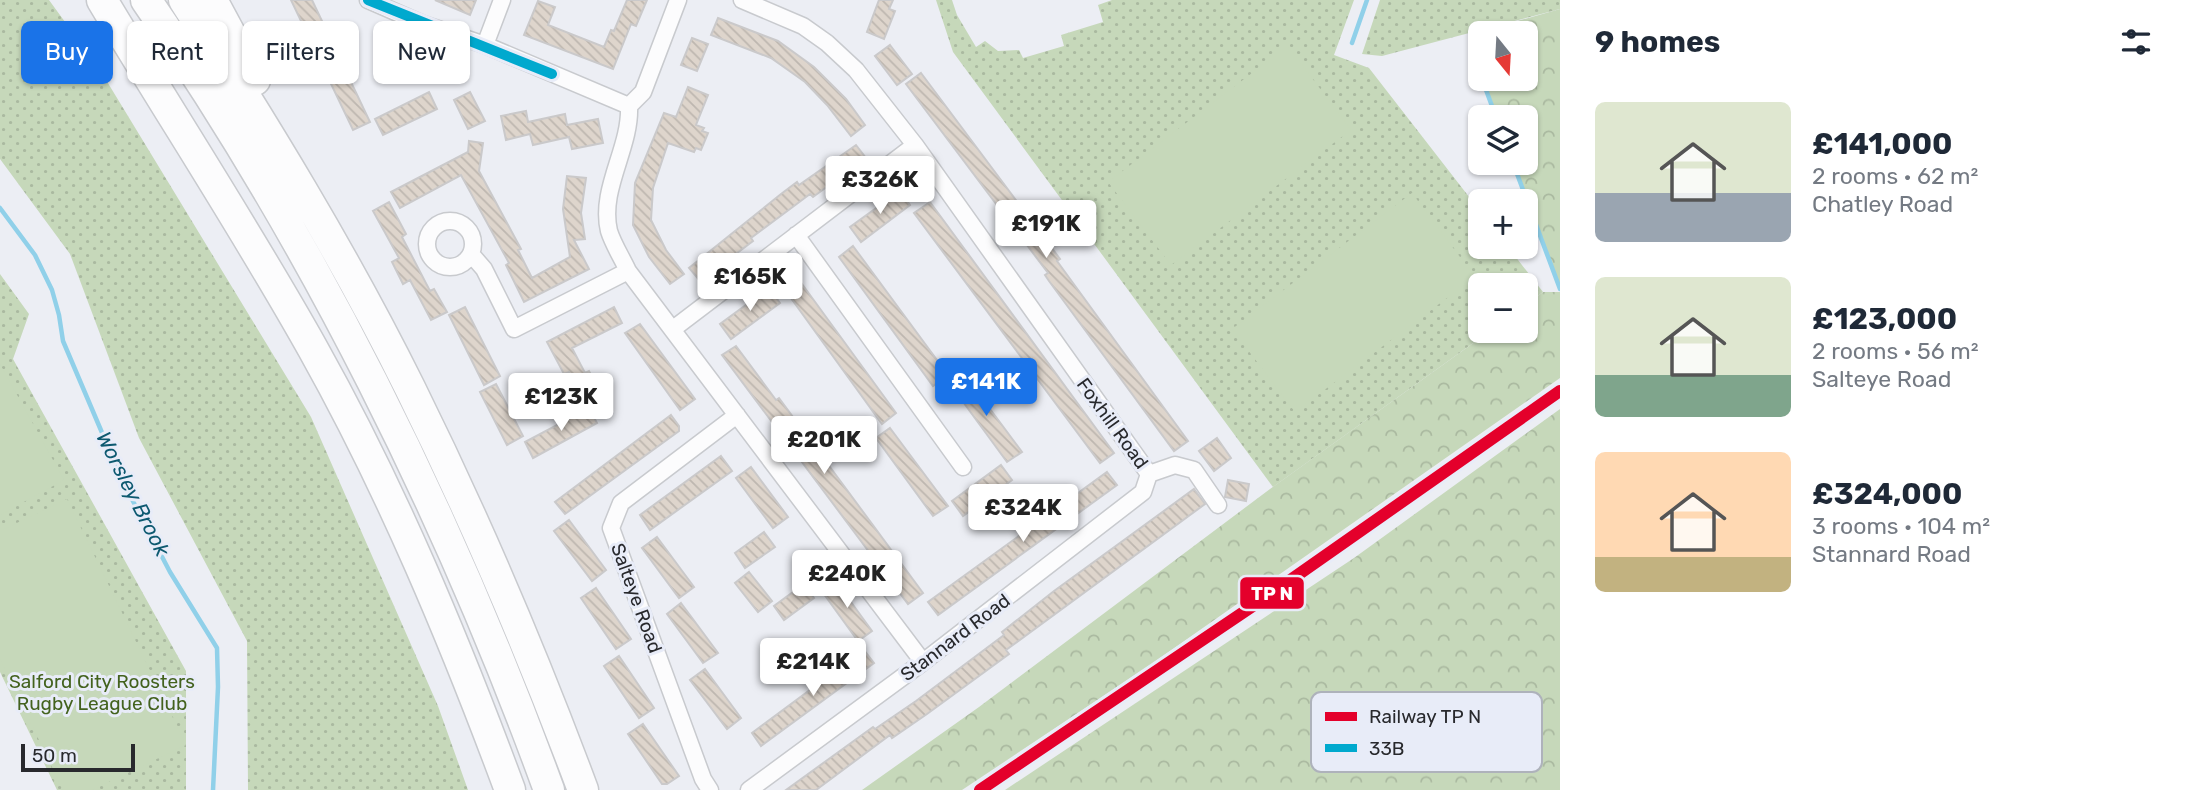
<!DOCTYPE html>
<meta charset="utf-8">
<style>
:root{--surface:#fff;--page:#f2f2f3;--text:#1f2937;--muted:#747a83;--accent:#1a73e8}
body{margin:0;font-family:Rubik,sans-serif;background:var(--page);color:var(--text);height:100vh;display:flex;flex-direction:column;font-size:26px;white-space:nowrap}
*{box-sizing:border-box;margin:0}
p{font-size:23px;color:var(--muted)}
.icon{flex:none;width:38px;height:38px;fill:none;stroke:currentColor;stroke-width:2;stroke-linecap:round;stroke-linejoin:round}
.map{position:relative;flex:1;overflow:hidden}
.panel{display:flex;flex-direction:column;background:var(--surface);width:630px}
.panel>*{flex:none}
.guide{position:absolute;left:21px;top:21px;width:665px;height:63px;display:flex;gap:14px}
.needle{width:46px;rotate:162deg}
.fabs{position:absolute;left:1468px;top:21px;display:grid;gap:14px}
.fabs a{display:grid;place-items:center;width:70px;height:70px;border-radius:10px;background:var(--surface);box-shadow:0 2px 5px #0004;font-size:35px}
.scale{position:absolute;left:21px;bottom:18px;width:114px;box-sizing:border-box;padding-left:7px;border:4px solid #28292d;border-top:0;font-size:19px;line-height:24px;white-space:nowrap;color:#28292d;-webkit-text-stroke:5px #e8ecf8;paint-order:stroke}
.price{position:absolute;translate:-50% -60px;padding:0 16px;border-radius:7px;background:#fff;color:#222;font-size:23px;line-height:46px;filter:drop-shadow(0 2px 4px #0008)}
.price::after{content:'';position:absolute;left:50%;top:42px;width:21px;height:16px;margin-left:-10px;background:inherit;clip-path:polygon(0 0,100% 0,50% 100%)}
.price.active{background:var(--accent);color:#fff}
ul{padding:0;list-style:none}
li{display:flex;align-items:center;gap:21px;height:175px;padding:0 35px}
li span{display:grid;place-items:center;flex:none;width:196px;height:140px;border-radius:10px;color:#555}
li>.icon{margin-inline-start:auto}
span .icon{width:84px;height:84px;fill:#fffc;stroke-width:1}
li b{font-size:30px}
h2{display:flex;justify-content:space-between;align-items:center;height:84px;padding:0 35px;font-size:30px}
.pill{padding:0 24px;border-radius:10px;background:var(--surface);box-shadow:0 2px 5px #0004;font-size:24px;line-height:63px}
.pill.active{background:var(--accent);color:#fff}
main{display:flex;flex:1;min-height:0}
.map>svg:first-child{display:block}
.green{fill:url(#green-dots)}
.forest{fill:url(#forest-crowns)}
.pitch{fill:#c6d8ba}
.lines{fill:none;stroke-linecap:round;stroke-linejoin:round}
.stream{stroke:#90d0e9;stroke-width:4.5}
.building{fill:url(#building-back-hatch);stroke:#cac9ca;stroke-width:2}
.street-casing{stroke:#c8cace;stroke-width:19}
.highway-casing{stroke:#c8cace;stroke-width:33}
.street{stroke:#fcfcfd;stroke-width:16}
.highway{stroke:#fcfcfd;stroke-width:30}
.bus-1-casing{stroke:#e8ecf8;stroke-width:16}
.bus-1{stroke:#00a9ce;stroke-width:10}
.rail-1-casing{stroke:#e8ecf8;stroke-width:18}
.rail-1{stroke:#e4002b;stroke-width:12}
.labels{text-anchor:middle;stroke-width:6;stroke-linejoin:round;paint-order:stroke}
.street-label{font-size:19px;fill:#28292d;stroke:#e8ecf8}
.park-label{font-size:19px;fill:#43621e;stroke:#e8ecf8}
.water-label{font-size:21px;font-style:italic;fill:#0d5970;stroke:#e8ecf8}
.key{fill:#e8ecf8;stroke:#aeb2bb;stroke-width:2}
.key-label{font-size:19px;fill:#28292d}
.line-badge{stroke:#e8ecf8;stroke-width:2.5}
.badge-label{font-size:19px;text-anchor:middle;font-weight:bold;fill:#fff}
</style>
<main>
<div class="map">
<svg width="1560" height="790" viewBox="0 0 1560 790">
<defs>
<pattern id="green-dots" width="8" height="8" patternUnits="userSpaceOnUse" patternTransform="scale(1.75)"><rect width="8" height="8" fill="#c6d8ba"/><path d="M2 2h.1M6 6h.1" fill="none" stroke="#aab9a0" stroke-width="1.8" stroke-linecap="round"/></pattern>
<pattern id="forest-crowns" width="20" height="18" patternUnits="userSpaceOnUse" patternTransform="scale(1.75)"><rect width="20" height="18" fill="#c6d8ba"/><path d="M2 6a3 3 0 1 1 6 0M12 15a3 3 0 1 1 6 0" fill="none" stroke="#aab9a0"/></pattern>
<pattern id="building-back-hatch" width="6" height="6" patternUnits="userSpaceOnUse" patternTransform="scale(1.75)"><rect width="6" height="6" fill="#ded5cc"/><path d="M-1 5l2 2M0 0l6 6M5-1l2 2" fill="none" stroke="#beb7b0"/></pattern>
</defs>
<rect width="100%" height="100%" fill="#eceef4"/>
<!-- green -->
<path class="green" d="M0,0H49L100,70L311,417L438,706L468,790H248L247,641L139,438L70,254L0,159Z
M936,0H952L957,15L976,47L985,41L998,51L1019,50L1023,58L1064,46L1061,35L1103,22L1098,5L1112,0H1354L1334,55L1369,68L1480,211V247H1508L1543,292L1526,305V285H1480V331H1490L1273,487L953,52Z
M1380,0H1560V9L1382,56L1362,54Z
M0,274L29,314L13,359L186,671V790H57L0,672Z"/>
<!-- forest -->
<path class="forest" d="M1560,9V289L1513,163H1526V117H1496L1482,79H1526V33H1480V74L1468,35Z
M1543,292H1560V378L1150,665L962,790H862L979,707L1270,489L1490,331H1526V305Z
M1560,409V790H1005L1354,558Z"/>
<!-- pitch -->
<path class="pitch" d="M1288,46L1351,130L1171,265L1108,182Z
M1412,193L1475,277L1295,412L1232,329Z
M0,364L64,480L0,515Z
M67,499L186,745L92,790H63L0,659V531Z"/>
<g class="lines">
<!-- stream -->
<path class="stream" d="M1352,43L1367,0
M1473,55L1480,74
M1482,79L1496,117
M1513,163L1560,289
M0,208L35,255L52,290L59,315L63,341L123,482L170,572L217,648L218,687L213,790"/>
</g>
<!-- building -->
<path class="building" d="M291,0H312L370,122L353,130Z
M435,0H476L470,15Z
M627,0H647L636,26L631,24L613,69L524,35L538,1L555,7L548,25L604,47L611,30L614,31Z
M879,0H893L889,9L895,11L884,39L867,32Z
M718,18L778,41L814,67L846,99L865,125L851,136L827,105L805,82L771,58L711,35Z
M692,38L708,44L697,71L681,65Z
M890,45L912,74L897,85L875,56Z
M921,73L1060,259L1057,261L1188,441L1174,451L1049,281L1045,275L1048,273L906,84Z
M688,87L708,95L696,125L704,128L702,131L708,133L701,150L696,148L694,152L668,143L653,188L651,220L666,250L684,274L670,284L649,257L633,225L635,183L664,113L676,117Z
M429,92L437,109L383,135L375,119Z
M470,92L485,121L468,129L454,100Z
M526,111L528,122L565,114L567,125L598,119L603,143L572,149L569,137L533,145L530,134L506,140L501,116Z
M469,141L483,143L479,171L521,249L518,250L532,278L570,257L563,209L567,176L586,178L581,213L585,239L574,240L589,269L524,302L506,265L509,263L461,175L400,208L391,192L468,152Z
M856,145L866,158L813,197L810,194L794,206L751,238L753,241L700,281L689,268L781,194L797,182L799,185Z
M900,191L910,205L861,242L850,227Z
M389,202L406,234L402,237L430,291L434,289L447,312L431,320L410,280L403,284L392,262L399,258L373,211Z
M930,202L1114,453L1100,463L914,213Z
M853,246L948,375L933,386L839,257Z
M802,284L896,413L882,424L788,294Z
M769,288L780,303L731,339L720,324Z
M465,307L500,376L484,385L449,315Z
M614,307L622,323L572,348L585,373L589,371L601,394L585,403L569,372L564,374L547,342Z
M640,324L695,399L680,410L625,333Z
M736,346L776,400L779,398L923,593L908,604L722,355Z
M964,374L1022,452L1007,462L950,384Z
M496,384L523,436L507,445L480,392Z
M589,408L597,423L533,458L525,442Z
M671,415L679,426V431L565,514L555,502Z
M890,428L948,506L933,516L876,438Z
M1217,438L1231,458L1214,471L1199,451Z
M721,456L732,471L650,530L640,515Z
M1001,465L1012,480L963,516L952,501Z
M751,467L788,517L773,528L736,478Z
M1107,472L1117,485L938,615L928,602Z
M1228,480L1249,484L1246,501L1225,497Z
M1194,489L1205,504L1006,650L1009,654L927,714L892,738L890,735L816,790H786L873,727L875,729L916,701L1004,635L1002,632L1054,591Z
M569,520L606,570L592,581L554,531Z
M764,532L775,547L745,568L735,553Z
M657,537L694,587L679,598L642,548Z
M749,572L772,601L758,612L735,583Z
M835,580L872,631L858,641L821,590Z
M804,584L814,598L784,620L774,606Z
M596,588L631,639L616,649L581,598Z
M681,603L718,653L703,663L667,614Z
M864,650L874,663L761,746L752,733Z
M619,656L654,708L639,718L604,666Z
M705,669L741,718L727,729L690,680Z
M643,724L679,776L667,784H662L628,734Z"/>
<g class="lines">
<defs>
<path id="street" d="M368,0L423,24L485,45L629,106
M742,0L803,26L827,43L856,70L915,145L1149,474L1175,465L1194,470L1218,505
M485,45L502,0
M629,106C631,148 599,189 609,231C613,244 622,258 628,271L923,662
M629,106L643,92L678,0
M427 244a23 23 0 1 1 46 0a23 23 0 1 1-46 0Z
M796,235L963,467
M471,254L484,269L514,329L628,271
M673,329L915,145
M710,790L703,779L611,528L621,503L737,415
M749,790L923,662L1143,492L1149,474"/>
<path id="highway" d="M102,0C172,117 247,231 313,349C392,490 454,639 510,790
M146,0C313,241 449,515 549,790
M184,0C265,126 343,253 410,388C475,519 532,653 583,790
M212,0L255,80"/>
</defs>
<!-- street casing -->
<use href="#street" class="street-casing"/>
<!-- highway casing -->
<use href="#highway" class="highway-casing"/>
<!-- street -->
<use href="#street" class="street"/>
<!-- highway -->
<use href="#highway" class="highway"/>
<defs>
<path id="bus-1" d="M368,0L552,74"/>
</defs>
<!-- bus-1 casing -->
<use href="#bus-1" class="bus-1-casing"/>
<!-- bus-1 -->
<use href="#bus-1" class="bus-1"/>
<defs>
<path id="rail-1" d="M980,790L1272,593L1560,391"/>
</defs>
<!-- rail-1 casing -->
<use href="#rail-1" class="rail-1-casing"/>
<!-- rail-1 -->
<use href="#rail-1" class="rail-1"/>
</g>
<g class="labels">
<!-- street labels -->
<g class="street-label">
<text transform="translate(1113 423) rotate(54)" y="7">Foxhill Road</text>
<text transform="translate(637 598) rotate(70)" y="7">Salteye Road</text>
<text transform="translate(955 637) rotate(-37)" y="7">Stannard Road</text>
</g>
<!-- park labels -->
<g class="park-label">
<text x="102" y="688">Salford City Roosters<tspan x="102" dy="22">Rugby League Club</tspan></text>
</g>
<!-- water labels -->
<g class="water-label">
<text transform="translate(133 494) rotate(63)" y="7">Worsley Brook</text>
</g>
</g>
<!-- legend -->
<rect x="1311" y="692" width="231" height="80" rx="10" class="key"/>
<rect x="1325" y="712" width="32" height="9" fill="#e4002b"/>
<rect x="1325" y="744" width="32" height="8" fill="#00a9ce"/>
<g class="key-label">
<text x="1369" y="723">Railway TP N</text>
<text x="1369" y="755">33B</text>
</g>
<rect class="line-badge" x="1239" y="576" width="66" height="34" rx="7" fill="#e4002b"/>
<g class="badge-label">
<text x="1272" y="600">TP N</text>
</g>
</svg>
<div class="fabs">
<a><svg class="needle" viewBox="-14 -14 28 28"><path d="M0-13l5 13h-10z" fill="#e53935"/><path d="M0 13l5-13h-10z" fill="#747a83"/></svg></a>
<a><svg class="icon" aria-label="layers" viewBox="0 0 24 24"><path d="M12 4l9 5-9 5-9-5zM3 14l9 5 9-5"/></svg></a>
<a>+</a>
<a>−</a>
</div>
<div class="scale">50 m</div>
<b class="price" style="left:880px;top:216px">£326K</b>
<b class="price" style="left:1046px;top:260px">£191K</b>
<b class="price" style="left:750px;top:313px">£165K</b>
<b class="price active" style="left:986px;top:418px">£141K</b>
<b class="price" style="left:561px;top:433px">£123K</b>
<b class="price" style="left:824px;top:476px">£201K</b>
<b class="price" style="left:1023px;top:544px">£324K</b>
<b class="price" style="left:847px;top:610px">£240K</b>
<b class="price" style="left:813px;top:698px">£214K</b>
<div class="guide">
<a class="pill active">Buy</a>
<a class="pill">Rent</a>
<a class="pill">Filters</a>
<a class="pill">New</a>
</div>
</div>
<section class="panel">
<h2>9 homes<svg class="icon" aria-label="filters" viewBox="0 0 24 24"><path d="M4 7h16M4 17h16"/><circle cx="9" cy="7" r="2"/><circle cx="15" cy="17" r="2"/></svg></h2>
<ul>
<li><span style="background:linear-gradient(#dfe7d0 65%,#9aa5b1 0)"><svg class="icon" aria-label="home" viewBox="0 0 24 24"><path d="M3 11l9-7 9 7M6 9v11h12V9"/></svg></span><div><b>£141,000</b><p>2 rooms · 62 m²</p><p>Chatley Road</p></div></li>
<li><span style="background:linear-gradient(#dfe7d0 70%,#7fa58c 0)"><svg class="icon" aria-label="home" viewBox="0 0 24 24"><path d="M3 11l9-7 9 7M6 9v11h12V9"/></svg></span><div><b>£123,000</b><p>2 rooms · 56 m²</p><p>Salteye Road</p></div></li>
<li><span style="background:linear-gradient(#ffd9b3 75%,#c2b280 0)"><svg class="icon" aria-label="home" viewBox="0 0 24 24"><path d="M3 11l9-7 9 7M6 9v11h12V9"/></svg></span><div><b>£324,000</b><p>3 rooms · 104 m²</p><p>Stannard Road</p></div></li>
</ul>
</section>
</main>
